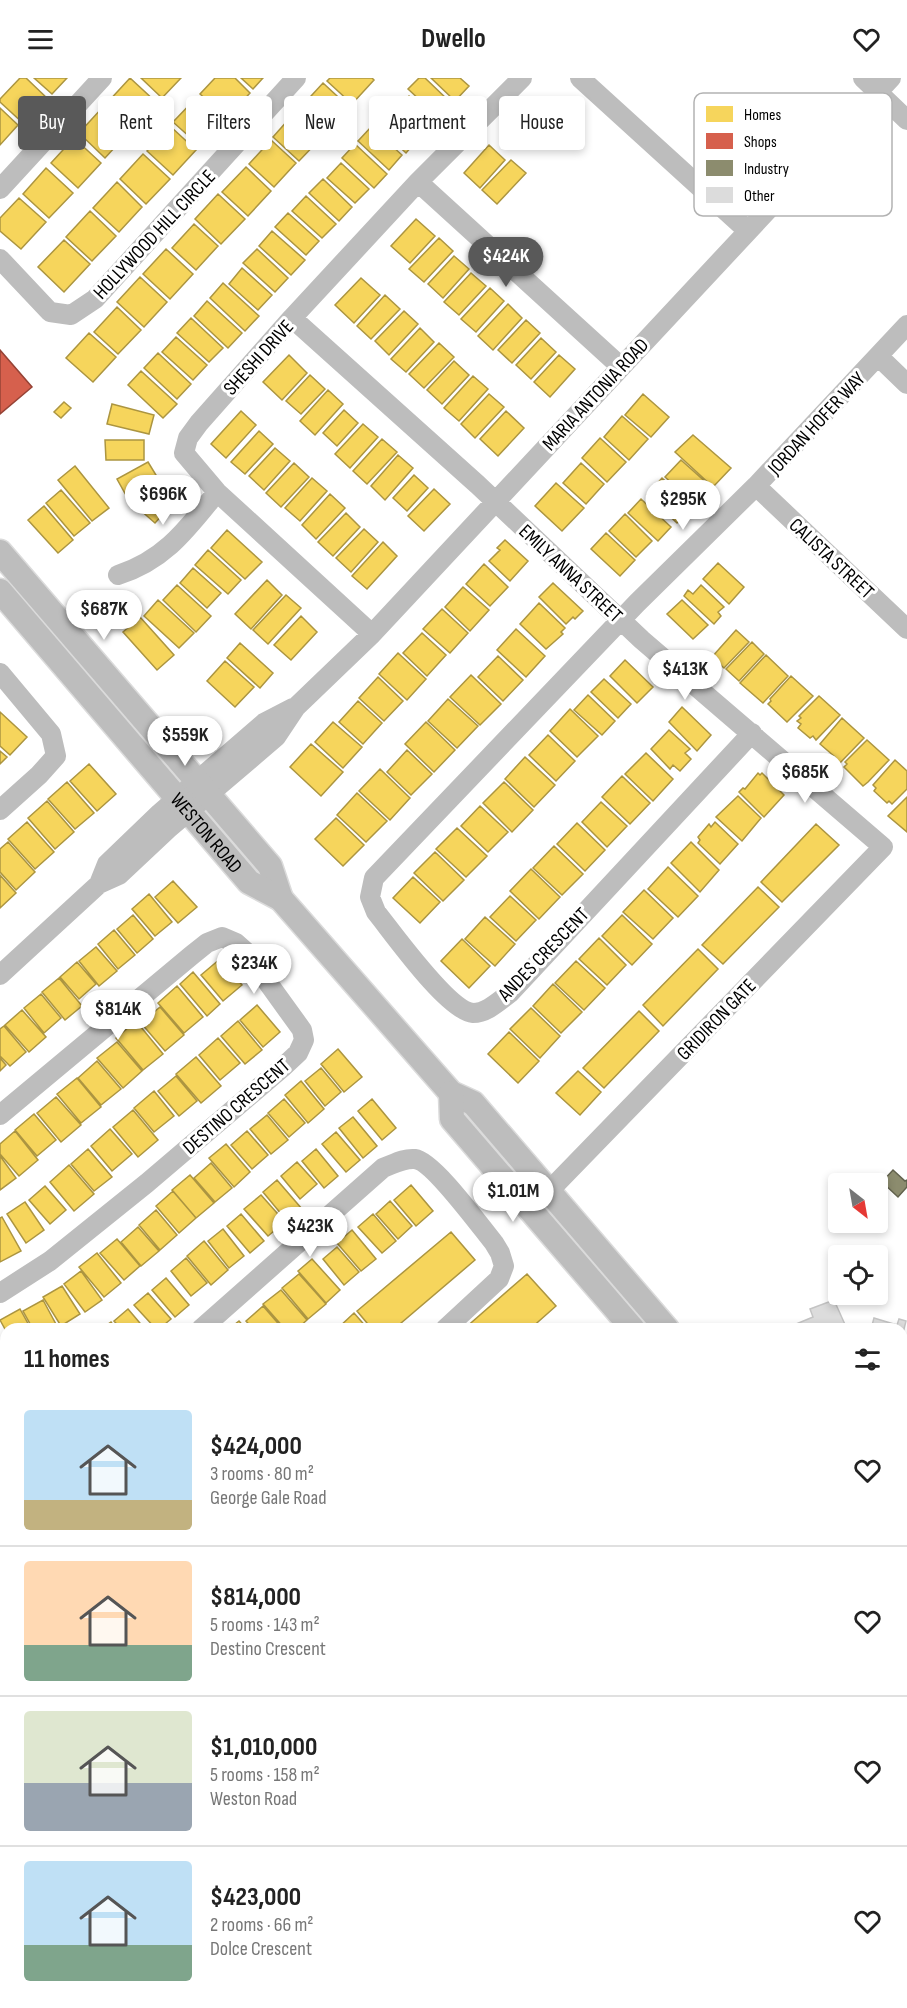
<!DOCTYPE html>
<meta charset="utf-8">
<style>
:root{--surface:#fff;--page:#f6f6f6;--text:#222;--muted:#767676;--line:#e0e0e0;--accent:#595959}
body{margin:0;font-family:"Sofia Sans Condensed",sans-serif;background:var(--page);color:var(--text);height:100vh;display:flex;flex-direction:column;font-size:22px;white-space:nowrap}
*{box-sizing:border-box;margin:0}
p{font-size:20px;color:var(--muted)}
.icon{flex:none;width:33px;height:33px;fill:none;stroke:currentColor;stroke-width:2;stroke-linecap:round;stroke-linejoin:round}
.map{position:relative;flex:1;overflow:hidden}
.details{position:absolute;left:0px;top:1245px;width:908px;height:686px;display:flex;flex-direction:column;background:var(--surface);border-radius:18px 18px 0 0;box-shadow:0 3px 9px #0003}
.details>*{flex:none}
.top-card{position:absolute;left:18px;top:18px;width:600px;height:54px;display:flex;gap:12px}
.needle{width:39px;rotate:149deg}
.controls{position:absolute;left:828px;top:1095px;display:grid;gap:12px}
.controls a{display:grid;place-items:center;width:60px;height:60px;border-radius:6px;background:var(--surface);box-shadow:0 3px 9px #0003;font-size:30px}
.price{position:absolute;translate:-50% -51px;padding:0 14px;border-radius:21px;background:#fff;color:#222;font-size:20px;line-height:39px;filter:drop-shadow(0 2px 3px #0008)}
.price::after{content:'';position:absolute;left:50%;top:36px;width:18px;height:14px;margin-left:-9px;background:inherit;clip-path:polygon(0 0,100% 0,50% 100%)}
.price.current{background:var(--accent);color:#fff}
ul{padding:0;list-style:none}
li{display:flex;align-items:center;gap:18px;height:150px;padding:0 24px}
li+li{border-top:2px solid var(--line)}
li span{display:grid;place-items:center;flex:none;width:168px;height:120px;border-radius:6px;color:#555}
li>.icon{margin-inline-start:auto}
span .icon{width:72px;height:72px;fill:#fffc;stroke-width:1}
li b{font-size:26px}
h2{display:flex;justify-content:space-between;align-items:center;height:72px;padding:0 24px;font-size:26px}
.pill{padding:0 21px;border-radius:6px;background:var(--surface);box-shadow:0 3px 9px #0003;font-size:21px;line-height:54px}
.pill.current{background:var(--accent);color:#fff}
header{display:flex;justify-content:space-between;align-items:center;height:78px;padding:0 24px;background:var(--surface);font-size:27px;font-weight:700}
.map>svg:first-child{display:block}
.green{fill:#e8e8e8}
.homes{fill:#f6d55c;stroke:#ac9540;stroke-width:1.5}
.shops{fill:#d6604d;stroke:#964336;stroke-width:1.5}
.industry{fill:#8c8c6e;stroke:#62624d;stroke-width:1.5}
.building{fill:#dcdcdc;stroke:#c4c4c4;stroke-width:1.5}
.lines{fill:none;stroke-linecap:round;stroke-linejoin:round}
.major-casing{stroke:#dbdbdb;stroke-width:27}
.path{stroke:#b8b8b8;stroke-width:2;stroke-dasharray:1.5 3;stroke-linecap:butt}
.minor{stroke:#bdbdbd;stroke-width:20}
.major{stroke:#bdbdbd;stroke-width:24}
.labels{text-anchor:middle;stroke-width:6;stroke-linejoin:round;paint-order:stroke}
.street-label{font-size:20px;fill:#000;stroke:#fff}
.key{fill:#fff;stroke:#b2b2b2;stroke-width:1.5}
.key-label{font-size:16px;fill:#000}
</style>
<header><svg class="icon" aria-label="menu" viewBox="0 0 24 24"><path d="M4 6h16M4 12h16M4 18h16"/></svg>Dwello<svg class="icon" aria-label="heart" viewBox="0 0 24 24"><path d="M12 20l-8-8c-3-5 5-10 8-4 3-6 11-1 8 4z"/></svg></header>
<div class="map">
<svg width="907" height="1930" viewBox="0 0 907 1930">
<rect width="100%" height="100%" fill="#fff"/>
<!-- green -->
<path class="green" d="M0,1333L6,1344V1364L0,1367Z"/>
<!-- homes -->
<path class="homes" d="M20,0H26L49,22L25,47L0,24V21Z
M34,0H67L52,16Z
M130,0L156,24L133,49L107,25Z
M141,0H181L162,20Z
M215,0H235L250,15L227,40L200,16Z
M241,0H263L253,11Z
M330,0H372L374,2L352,26L327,3Z
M419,0H425L449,23L436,37L408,11Z
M431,0H460L469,8L455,23Z
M323,5L349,29L326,54L300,30Z
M409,18L434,41L421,56L395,33Z
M197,19L224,44L201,69L173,44Z
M0,30L18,47L0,67Z
M102,30L128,55L105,80L79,55Z
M388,31L419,60L406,75L374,45Z
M296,33L323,58L299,83L273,59Z
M170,48L196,72L173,97L147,73Z
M371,49L402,77L389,92L358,63Z
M74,60L101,85L78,110L51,85Z
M271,62L296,85L274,109L249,86Z
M355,66L387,96L374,110L342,80Z
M489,67L505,82L480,110L464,95Z
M143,76L170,101L146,126L120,101Z
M511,82L526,95L497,126L482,112Z
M341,85L369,111L355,125L327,100Z
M246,89L271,113L248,138L222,114Z
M46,90L73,115L49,140L23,116Z
M323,101L352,129L339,143L309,115Z
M117,104L142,129L119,154L93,130Z
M218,116L245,141L221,166L195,141Z
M306,118L336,146L322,160L292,133Z
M19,120L46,144L21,171L0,153V140Z
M90,133L116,158L92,183L66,159Z
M288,135L319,163L306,177L275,149Z
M416,141L435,158L410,185L391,168Z
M194,146L218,168L196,192L172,170Z
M272,153L305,182L291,197L259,168Z
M439,160L453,173L424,204L409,191Z
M64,162L90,186L64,214L38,189Z
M166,171L193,196L170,221L143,196Z
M257,171L288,200L275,214L243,185Z
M454,178L469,191L443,220L428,206Z
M242,190L272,217L258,232L229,206Z
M471,195L486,208L459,237L444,224Z
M140,199L167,224L144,249L117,224Z
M361,200L380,217L354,245L335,227Z
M223,205L259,238L245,253L210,220Z
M490,210L504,223L476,254L461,241Z
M385,217L400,231L371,261L357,248Z
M207,223L242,255L228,270L194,238Z
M508,226L522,240L493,272L478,258Z
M117,229L141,252L118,276L94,254Z
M404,233L418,246L389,277L375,263Z
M191,240L223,270L209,284L177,255Z
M526,242L540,255L512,285L498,272Z
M420,250L434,264L406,294L391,281Z
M89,255L116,279L93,304L66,280Z
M176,259L207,287L193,302L162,274Z
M541,260L556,274L531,301L516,287Z
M439,265L454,279L424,310L409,296Z
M158,275L191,306L177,321L144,290Z
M289,277L307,295L282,322L263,304Z
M559,277L575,291L550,319L534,304Z
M454,283L469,297L442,326L427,312Z
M141,293L177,326L163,340L128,307Z
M310,297L325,311L301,336L286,323Z
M473,298L488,311L459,343L444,330Z
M328,312L343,326L315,357L300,343Z
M489,316L504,329L475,360L461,346Z
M643,316L669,339L651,359L625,337Z
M64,324L71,330L61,340L54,334Z
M112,326L154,337L149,356L107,346Z
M344,332L358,345L337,368L323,355Z
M241,333L256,347L226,380L211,366Z
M506,333L524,350L498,378L480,361Z
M622,338L648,361L629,382L604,359Z
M363,346L378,359L350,390L335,376Z
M259,353L273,366L245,396L231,384Z
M693,357L731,390L713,409L675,374Z
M600,360L626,384L607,404L582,380Z
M382,361L397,374L367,406L353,393Z
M105,362H144V382H106Z
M275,370L290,383L264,412L249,398Z
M398,377L413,390L385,422L371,408Z
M681,382L710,408L694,425L665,399Z
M148,384L159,402L127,419L117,401Z
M294,385L309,399L281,429L266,415Z
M581,385L604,406L586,426L563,405Z
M75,388L109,430L92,443L58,402Z
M414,397L428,410L407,433L393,420Z
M312,400L327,413L300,443L285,430Z
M662,400L693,428L677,445L647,417Z
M556,405L584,430L562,453L535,428Z
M163,406L178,420L155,445L139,431Z
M434,411L450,426L424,453L408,438Z
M61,412L90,445L74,458L46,425Z
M330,416L345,430L316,461L302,447Z
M641,421L671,449L658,463L628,435Z
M44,428L73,462L58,475L28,442Z
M346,435L360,449L333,478L318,464Z
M625,436L652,463L636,479L609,453Z
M364,451L378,464L351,494L336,480Z
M227,452L262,484L245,501L211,470Z
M606,455L635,482L620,498L591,471Z
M505,462L528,483L510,503L489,483L500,472L497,470Z
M383,464L397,478L367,511L352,498Z
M208,472L241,502L228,516L195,487Z
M718,485L744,509L729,526L703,501Z
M484,486L508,509L490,528L466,506Z
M193,490L221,515L207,530L180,505Z
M267,502L282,517L251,551L235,536Z
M553,505L583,533L575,541L573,539L566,546L539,519Z
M177,507L211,538L196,554L163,522Z
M701,507L724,529L718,534L721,538L714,546L684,518L688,512L693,516Z
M463,509L489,532L470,553L445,529Z
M286,517L301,530L268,566L253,552Z
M158,522L194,555L179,570L144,538Z
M682,522L708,547L693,561L667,536Z
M539,525L565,550L561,554L563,556L546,571L520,546Z
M442,531L468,555L450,575L423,551Z
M301,538L317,554L291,582L274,567Z
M140,539L174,577L157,592L123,554Z
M516,551L545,578L526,599L497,572Z
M736,552L749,564L724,590L712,579Z
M422,555L446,577L427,598L403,575Z
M752,564L764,576L739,603L726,591Z
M240,565L273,595L260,610L227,580Z
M398,575L426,601L407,622L379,596Z
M766,577L788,598L763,625L740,605Z
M498,578L523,602L503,623L478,599Z
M625,582L653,609L637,625L610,598Z
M225,583L254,609L235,629L207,603Z
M471,597L501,626L480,647L450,619Z
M791,598L813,618L787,644L768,626L771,623L770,621Z
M378,599L403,623L384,643L359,620Z
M604,601L631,626L618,640L591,614Z
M588,617L615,643L602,657L574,632Z
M819,618L840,637L816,662L813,658L810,660L798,650L801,646L797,643L801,640L799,638Z
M448,621L478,648L457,670L428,643Z
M358,623L382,645L363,666L339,644Z
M682,629L711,657L697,673L669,644Z
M570,631L598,658L577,679L550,653Z
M0,634L27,659L10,677L0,668Z
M842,640L864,660L838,687L833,681L835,679L820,666Z
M333,644L362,669L343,690L315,664Z
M426,644L455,672L434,694L405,666Z
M669,652L690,671L685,675L691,681L680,693L673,687L670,691L651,671Z
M548,657L575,683L556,703L529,677Z
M867,662L889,682L868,704L863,708L844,689L847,686L845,684Z
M311,666L343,694L321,718L290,689Z
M407,672L432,696L411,717L387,694Z
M0,673L7,679L0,686Z
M646,675L673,701L653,723L625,696Z
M525,679L555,707L534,729L505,701Z
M895,682L907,693V711L892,726L889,723L887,725L874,713L876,710L873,707Z
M89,686L116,716L97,733L70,703Z
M380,691L410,720L390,742L359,713Z
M758,695L760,697L762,695L784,717L764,739L739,714L743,710L745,711Z
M622,698L650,725L630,746L602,719Z
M67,704L94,735L75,751L48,721Z
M504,704L533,732L512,754L483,725Z
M357,715L387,743L366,764L337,737Z
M738,718L761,740L742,763L716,739Z
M907,719V754L888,738Z
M47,723L74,754L55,771L28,740Z
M601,724L627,748L607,769L582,744Z
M480,728L508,754L488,774L461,748Z
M336,740L364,767L343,788L315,761Z
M27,744L54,774L35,791L8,761Z
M715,744L738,766L720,786L698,765L700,762L698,759L709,746L711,749Z
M577,745L605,772L585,793L557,766Z
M816,746L839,767L782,824L761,804Z
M457,750L487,778L466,799L436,771Z
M8,764L35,794L16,812L0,794V771Z
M691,764L719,792L700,814L671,785Z
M554,768L583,796L562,817L533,790Z
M435,774L464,802L443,823L414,795Z
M668,789L698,818L678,839L648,811Z
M531,791L560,819L539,841L510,813Z
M0,797L16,815L0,830Z
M413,799L440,824L420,845L393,820Z
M173,803L197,829L178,845L155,819Z
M758,809L779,829L723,886L702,867Z
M644,812L673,840L653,861L623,834Z
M149,816L172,844L155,858L132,831Z
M510,818L536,842L516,863L490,839Z
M133,837L153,861L137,875L117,851Z
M622,837L652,866L632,887L602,858Z
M485,839L515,866L495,888L465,861Z
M114,852L135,877L118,891L98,866Z
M599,860L626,887L607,907L579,881Z
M462,861L490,888L469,910L441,883Z
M96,869L117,893L99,908L79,883Z
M698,871L718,891L663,948L643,927Z
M220,881L242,907L223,923L201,897Z
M576,883L605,910L584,932L555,905Z
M77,884L96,906L79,921L60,899Z
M193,894L220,926L207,938L180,906Z
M59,900L82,928L65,942L42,914Z
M553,906L582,934L561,955L533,928Z
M177,908L203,939L184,955L158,925Z
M41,916L61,940L44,955L24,930Z
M257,927L280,954L263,969L240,942Z
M160,929L184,957L165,973L141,945Z
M531,930L560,958L540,980L510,951Z
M22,932L46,959L29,974L5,947Z
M639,933L659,953L604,1010L583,990Z
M136,943L163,976L143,992L116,960Z
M238,943L262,972L245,986L221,958Z
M4,948L26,974L10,988L0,978V951Z
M509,954L539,983L518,1005L488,976Z
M218,960L240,985L220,1002L199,977Z
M117,964L142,993L123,1010L97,980Z
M338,971L362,999L344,1014L321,986Z
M196,979L221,1008L201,1025L176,996Z
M0,980L6,987L0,993Z
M97,983L121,1011L101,1027L78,1000Z
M321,990L341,1014L325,1028L305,1003Z
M578,993L601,1014L580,1037L556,1015Z
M176,998L197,1023L179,1038L158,1013Z
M77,1000L101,1029L81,1045L57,1016Z
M301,1003L324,1031L308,1045L285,1017Z
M154,1013L174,1038L154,1054L134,1030Z
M56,1019L81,1047L61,1064L37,1035Z
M284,1021L305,1045L289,1059L268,1035Z
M372,1021L396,1050L382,1062L358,1033Z
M133,1032L158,1062L138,1079L113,1049Z
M34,1036L56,1062L37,1078L15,1052Z
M267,1037L288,1062L271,1076L250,1051Z
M353,1039L377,1068L363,1080L339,1050Z
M110,1051L132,1076L112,1093L91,1068Z
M15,1053L38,1082L19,1098L0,1076V1066Z
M247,1053L268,1077L252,1091L231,1067Z
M336,1054L360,1082L346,1094L322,1066Z
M226,1066L250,1094L234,1109L209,1080Z
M88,1071L112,1099L94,1113L71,1086Z
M316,1071L338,1098L324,1110L302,1083Z
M0,1078L16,1100L0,1112Z
M297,1084L317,1106L300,1121L281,1098Z
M211,1085L232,1110L215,1124L194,1100Z
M69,1087L94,1116L74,1133L50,1104Z
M190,1097L214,1125L196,1140L172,1112Z
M277,1102L302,1131L287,1143L263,1114Z
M411,1107L433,1133L416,1148L394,1122Z
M45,1108L66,1132L50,1146L29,1122Z
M173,1113L196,1140L179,1155L156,1128Z
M261,1117L285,1144L268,1158L244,1131Z
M390,1123L412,1148L398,1161L376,1136Z
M25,1124L44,1152L26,1165L7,1136Z
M156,1132L177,1157L160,1172L139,1147Z
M241,1136L264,1163L250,1175L227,1148Z
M373,1136L396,1163L382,1175L358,1149Z
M2,1139L21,1173L0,1184V1140Z
M138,1149L159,1173L141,1188L121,1164Z
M223,1151L244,1178L229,1190L208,1163Z
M352,1152L376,1181L361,1193L337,1165Z
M451,1154L475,1182L394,1251H372L357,1233Z
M117,1161L140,1188L124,1202L100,1175Z
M204,1163L228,1192L211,1207L187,1178Z
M337,1169L359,1194L344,1207L323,1181Z
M97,1175L121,1205L104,1219L79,1189Z
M186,1180L207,1205L191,1218L171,1193Z
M312,1181L340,1212L326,1225L298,1193Z
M81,1193L102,1222L85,1234L64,1206Z
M299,1196L326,1226L308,1241L282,1210Z
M527,1196L556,1228L530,1251H464Z
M166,1200L189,1227L175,1239L152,1212Z
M62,1208L80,1236L61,1248L43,1219Z
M281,1212L307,1242L297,1251H285L263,1226Z
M148,1215L171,1241L159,1251H156L134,1227Z
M43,1222L58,1250L56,1251H33L23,1233Z
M263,1228L283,1251H253L246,1243Z
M20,1231L31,1251H6V1253L0,1242Z
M128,1231L145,1251H121L114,1243Z
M354,1235L368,1251H337Z
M239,1243L246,1251H229Z
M111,1244L116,1251H101Z
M2,1410L6,1417V1445L0,1449V1411Z
M6,1481V1514L0,1503V1484Z
M0,1506L6,1517V1524L0,1527Z
M6,1586V1619L0,1610V1590Z
M6,1684V1738L0,1744V1690Z
M6,1806V1867L0,1874V1812Z"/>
<!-- shops -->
<path class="shops" d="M0,272L32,309L0,336Z
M501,1924H522L526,1930H501Z"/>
<!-- industry -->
<path class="industry" d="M893,1092L905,1103L907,1102V1109L898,1119L882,1104Z"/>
<!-- building -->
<path class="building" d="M834,1222L847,1251H793L791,1248L813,1239L810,1231Z
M874,1240L897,1247L899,1241L906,1243L902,1259V1251H871Z"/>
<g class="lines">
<defs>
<g id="major">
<path d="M0,474L270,788L281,821"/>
<path id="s1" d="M0,513L249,804L281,821L451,1015L473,1025L667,1251"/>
<path d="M451,1015L452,1041L633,1251"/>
<path d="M902,1446L907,1440"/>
<path d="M902,1486L907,1480"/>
<path d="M902,1525L907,1532"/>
<path d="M902,1565L907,1571"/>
<path d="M307,1930L315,1924"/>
<path d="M353,1930L361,1924"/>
</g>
</defs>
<!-- major casing -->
<use href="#major" class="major-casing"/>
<!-- path -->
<path class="path" d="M0,1351L6,1353
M902,1415L907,1409"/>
<!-- minor -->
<path class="minor" d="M580,0L747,152
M863,0L907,42
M418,104L620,288
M0,111L102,0
M0,181L50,234L71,237L95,221L296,0
M292,240L478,407L642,562L883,769L548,1114
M878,278L907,306
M756,408L907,551
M118,497C165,482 187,451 217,414
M372,556L217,414L184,375L188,360L199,345L292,240L418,104L522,0
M0,595L51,656L56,678L39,697L0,732
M752,655L510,915C499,923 487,935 473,935C448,933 393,855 376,834L370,819L374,800L637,525L756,408L907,247
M99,806L107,786L160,735L264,645L293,630
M0,897L99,806L119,797L168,751L276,659L296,629L372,556L891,0
M0,1037L192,877L207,865L222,859L236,865L245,873L302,952L304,962L298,975L282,990L147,1105L50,1183L0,1215
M201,1251L383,1090C394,1086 403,1080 415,1081C433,1083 480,1148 494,1165L500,1175L504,1188L499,1201L445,1251
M0,1295L6,1306
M0,1382L6,1378
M0,1558L6,1555
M0,1779L6,1773
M210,1924L217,1926L218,1924
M331,1924L334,1930
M451,1930L461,1924"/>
<!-- major -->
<use href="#major" class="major"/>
</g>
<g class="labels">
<!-- street labels -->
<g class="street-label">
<text transform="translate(154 156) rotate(-47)" y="7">HOLLYWOOD HILL CIRCLE</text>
<text transform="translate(258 279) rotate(-48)" y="7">SHESHI DRIVE</text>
<text transform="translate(595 316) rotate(-47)" y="7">MARIA ANTONIA ROAD</text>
<text transform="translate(816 345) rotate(-47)" y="7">JORDAN HOFER WAY</text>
<text transform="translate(832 480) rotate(43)" y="7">CALISTA STREET</text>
<text transform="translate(571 495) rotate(43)" y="7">EMILY ANNA STREET</text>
<text dy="7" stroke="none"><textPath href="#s1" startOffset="318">WESTON ROAD</textPath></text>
<text transform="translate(543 876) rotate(-46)" y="7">ANDES CRESCENT</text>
<text transform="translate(716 941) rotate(-46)" y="7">GRIDIRON GATE</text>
<text transform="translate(236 1028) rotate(-41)" y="7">DESTINO CRESCENT</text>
</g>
</g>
<!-- legend -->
<rect x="694" y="15" width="198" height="123" rx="9" class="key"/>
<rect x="706" y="28" width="27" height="16" fill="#f6d55c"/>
<rect x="706" y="55" width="27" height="16" fill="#d6604d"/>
<rect x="706" y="82" width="27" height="16" fill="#8c8c6e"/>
<rect x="706" y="109" width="27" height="16" fill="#dcdcdc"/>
<g class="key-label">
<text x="744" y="42">Homes</text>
<text x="744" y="69">Shops</text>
<text x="744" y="96">Industry</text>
<text x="744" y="123">Other</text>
</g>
</svg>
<div class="controls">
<a><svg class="needle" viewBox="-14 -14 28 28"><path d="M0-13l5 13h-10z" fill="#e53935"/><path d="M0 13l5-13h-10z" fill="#767676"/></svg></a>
<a><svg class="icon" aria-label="locate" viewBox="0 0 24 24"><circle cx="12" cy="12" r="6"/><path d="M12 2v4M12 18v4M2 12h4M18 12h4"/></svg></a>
</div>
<b class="price current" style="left:506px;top:210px">$424K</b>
<b class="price" style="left:163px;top:448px">$696K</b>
<b class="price" style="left:683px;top:453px">$295K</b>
<b class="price" style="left:104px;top:563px">$687K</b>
<b class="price" style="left:685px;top:623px">$413K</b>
<b class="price" style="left:185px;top:689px">$559K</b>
<b class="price" style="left:805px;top:726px">$685K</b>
<b class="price" style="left:254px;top:917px">$234K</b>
<b class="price" style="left:118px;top:963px">$814K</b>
<b class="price" style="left:513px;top:1145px">$1.01M</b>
<b class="price" style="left:310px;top:1180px">$423K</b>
<div class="top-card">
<a class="pill current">Buy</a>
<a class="pill">Rent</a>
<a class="pill">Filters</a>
<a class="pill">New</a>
<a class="pill">Apartment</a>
<a class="pill">House</a>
</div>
<section class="details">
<h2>11 homes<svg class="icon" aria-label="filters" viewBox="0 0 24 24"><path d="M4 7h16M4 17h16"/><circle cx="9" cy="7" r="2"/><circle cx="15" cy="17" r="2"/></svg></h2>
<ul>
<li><span style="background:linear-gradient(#bfe0f5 75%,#c2b280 0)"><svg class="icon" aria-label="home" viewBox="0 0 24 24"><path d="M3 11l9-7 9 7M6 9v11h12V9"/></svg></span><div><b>$424,000</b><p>3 rooms · 80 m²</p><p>George Gale Road</p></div><svg class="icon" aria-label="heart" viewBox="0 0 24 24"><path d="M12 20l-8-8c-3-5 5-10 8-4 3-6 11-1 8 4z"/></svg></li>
<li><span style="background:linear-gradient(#ffd9b3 70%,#7fa58c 0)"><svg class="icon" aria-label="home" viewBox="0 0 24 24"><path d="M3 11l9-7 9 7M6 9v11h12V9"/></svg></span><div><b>$814,000</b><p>5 rooms · 143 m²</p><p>Destino Crescent</p></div><svg class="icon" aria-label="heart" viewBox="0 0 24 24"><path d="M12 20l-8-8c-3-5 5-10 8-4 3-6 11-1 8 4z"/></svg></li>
<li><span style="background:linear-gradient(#dfe7d0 60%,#9aa5b1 0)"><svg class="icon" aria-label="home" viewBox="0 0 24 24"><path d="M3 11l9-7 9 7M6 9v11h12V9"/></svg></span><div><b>$1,010,000</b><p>5 rooms · 158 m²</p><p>Weston Road</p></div><svg class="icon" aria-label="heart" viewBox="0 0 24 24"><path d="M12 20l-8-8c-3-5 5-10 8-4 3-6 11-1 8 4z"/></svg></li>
<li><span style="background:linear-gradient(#bfe0f5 70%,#7fa58c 0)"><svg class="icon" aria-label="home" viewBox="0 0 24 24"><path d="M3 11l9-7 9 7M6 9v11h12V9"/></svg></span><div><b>$423,000</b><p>2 rooms · 66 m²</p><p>Dolce Crescent</p></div><svg class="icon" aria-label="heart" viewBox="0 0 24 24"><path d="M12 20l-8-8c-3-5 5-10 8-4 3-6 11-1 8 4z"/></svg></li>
</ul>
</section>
</div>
